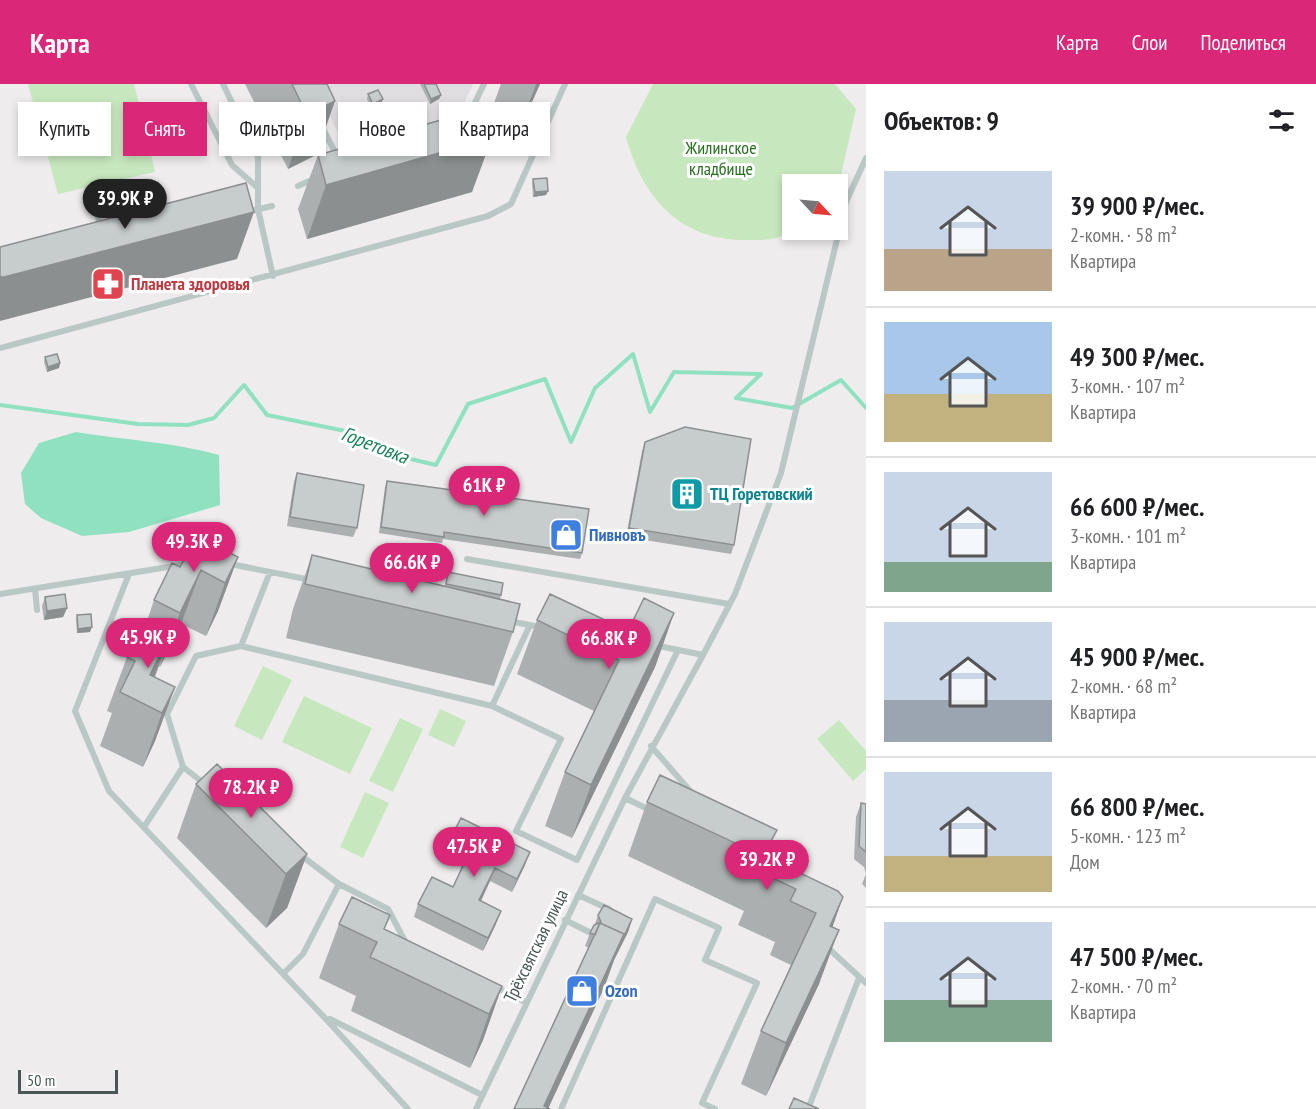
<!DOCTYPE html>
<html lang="ru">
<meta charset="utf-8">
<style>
:root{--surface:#fff;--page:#f6f6f6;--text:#202124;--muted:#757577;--line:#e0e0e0;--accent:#db2777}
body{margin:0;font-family:"PT Sans Narrow",sans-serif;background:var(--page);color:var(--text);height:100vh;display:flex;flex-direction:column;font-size:22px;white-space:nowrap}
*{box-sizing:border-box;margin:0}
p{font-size:20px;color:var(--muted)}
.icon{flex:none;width:33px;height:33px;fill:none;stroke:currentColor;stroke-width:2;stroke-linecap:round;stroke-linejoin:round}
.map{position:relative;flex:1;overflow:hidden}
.side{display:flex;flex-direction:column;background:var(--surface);width:450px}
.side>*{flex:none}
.hud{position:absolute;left:18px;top:18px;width:570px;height:54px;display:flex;gap:12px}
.needle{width:39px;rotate:116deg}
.tools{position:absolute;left:782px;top:90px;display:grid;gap:12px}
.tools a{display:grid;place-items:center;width:66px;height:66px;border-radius:0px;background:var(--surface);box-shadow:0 3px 9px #0003;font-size:30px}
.scale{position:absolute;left:18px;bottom:15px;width:100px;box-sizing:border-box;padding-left:6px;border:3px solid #475755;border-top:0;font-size:16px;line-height:21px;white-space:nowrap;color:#475755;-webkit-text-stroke:4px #fff;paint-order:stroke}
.price{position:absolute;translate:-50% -51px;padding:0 14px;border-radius:21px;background:var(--accent);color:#fff;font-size:20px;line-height:39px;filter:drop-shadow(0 2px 3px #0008)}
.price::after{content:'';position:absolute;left:50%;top:36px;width:18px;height:14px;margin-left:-9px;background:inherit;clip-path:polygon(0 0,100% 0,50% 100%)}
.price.active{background:#222;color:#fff}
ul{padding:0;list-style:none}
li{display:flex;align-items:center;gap:18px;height:150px;padding:0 18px}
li+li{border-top:2px solid var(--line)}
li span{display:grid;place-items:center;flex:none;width:168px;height:120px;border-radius:0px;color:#555}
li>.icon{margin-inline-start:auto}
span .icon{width:72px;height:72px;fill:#fffc;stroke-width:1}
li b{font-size:26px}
h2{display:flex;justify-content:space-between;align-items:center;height:72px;padding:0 18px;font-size:26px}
.tag{padding:0 21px;border-radius:0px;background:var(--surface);box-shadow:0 3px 9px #0003;font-size:21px;line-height:54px}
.tag.active{background:var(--accent);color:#fff}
header{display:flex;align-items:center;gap:36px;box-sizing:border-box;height:84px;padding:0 30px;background:var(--accent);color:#fff}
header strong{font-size:28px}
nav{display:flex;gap:33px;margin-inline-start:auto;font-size:21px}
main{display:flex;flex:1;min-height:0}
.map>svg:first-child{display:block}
.education{fill:#dfdddf}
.green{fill:#c7e8be}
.water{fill:#90e0c2}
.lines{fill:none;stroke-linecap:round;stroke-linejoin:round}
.stream{stroke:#90e0c2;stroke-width:4}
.lane{stroke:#b9c7c5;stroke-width:6}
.wall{fill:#abafb0}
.shaded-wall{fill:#8b8f90}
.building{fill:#c7cccd;stroke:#8b8f90;stroke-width:1.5}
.labels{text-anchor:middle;stroke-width:6;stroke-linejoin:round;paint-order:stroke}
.park-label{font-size:18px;fill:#286e21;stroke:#fff}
.health-label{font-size:18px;font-weight:bold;fill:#be3a42;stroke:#fff;text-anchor:start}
.culture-label{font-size:18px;font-weight:bold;fill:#0d838f;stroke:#fff;text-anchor:start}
.shop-label{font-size:18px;font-weight:bold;fill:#366cbe;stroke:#fff;text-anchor:start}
.street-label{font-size:18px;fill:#475755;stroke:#fff}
.water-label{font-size:20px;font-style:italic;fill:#1b805a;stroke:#fff}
</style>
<header>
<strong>Карта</strong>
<nav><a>Карта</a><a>Слои</a><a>Поделиться</a></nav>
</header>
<main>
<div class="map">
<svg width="866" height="1025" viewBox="0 0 866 1025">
<rect width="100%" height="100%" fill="#eeeced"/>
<!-- education -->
<path class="education" d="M320,0H473L452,45L349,71L315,3Z"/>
<!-- green -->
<path class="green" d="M28,0H134L155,88L58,110Z
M653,0H835L856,25L837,109V100H792L793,146C778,156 768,156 750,156C681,158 643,115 626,53Z
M263,582L292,596L262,656L234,642Z
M304,612L372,644L350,690L282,658Z
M440,625L466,637L454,663L428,651Z
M400,634L423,645L393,708L369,697Z
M839,636L866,667V685L853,697L817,655Z
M365,708L389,719L363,774L340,763Z"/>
<!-- water -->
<path class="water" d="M76,348C124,356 172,358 219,371L220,421L129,448L82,452L41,434L25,420L21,389L39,359Z"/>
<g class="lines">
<!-- stream -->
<path class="stream" d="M0,321L138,340L188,341L214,334L244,301L267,331L355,349L398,372L436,381L468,320L545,295L571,358L595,304L633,270L650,328L674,288L761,290L736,314L792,324L841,296L866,324"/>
<!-- lane -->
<path class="lane" d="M191,0L232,81L258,104
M223,0L258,73V125L273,192
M468,33L484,0
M321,41L337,72
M298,102L314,95
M94,116L101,145
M247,128L272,122
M0,264L488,132L511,120L565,0
M467,475L729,520
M230,480L311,496
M270,488L241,562L492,622
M129,490L75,627L109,707L324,933L408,1025
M35,505L37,526
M0,510L187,480
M509,537L540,543
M530,541L492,622L561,655L516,747L577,776L678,566
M703,571L735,510L781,389L846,118L866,74
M651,662L691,708
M206,701L183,683L167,630L196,572L241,562
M625,714L652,727
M144,743L183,683
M299,770L339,800
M578,811L609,825
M565,836L591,849
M827,863L866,899
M283,890L303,870L339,800L388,825L406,859
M496,903L525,918
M330,935L482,1011
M476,1025L625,714L703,571L654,561
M561,1025L655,815L719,844L705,876L757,899L702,1019L715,1025
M808,1025L859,894"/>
</g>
<!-- wall -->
<path class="wall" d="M245,0H327L316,71L288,85Z
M420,0H436L441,11L439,15L430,20Z
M501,0H540L515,56L489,44L472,108L307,155L298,125L318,71L487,38Z
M368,10L381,20L371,24L367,15Z
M533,95L548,107L546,111L533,113L532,99Z
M45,273L60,279L59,284L47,288L44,278Z
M645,358L734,461L731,470L626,453L642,367Z
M297,389L357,444L353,453L287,442L294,397Z
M387,397L582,469L580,475L443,455L442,459L379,449L385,403Z
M312,471L445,502L448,488L501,511L500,515L513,548L494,602L286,554L293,525Z
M238,473L218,527L206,552L181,540L160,583L159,582L155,593L175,603L155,657L143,683L100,662L112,629L107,627L127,573L147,537L154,516L180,483Z
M45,513L67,524L63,533L44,536L42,522Z
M674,529L655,583L572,754L545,742L565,688L594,627L517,590L537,536L628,547Z
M77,531L90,548L77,549L76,536Z
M196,700L307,770L287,824L266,844L177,754Z
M647,718L771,760L803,790L832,843L819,900L766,1012L741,1000L761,947L791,881L770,871L775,858L738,841L744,827L628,772Z
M861,719L866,720V804L862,800L866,790L864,783L854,775L856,733Z
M447,761L525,781L512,808L490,797L481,817L496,840L483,867L414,833L418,820L453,803L462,783L443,774Z
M598,831L632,835L628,848L614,876L604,904L548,1024L514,1025L589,864L585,862L590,849L595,840Z
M339,840L385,846L502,902L483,956L470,984L351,927L356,912L319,894Z"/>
<!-- shaded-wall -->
<path class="shaded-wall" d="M536,0H540L515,56L535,3Z
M441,11L439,15L430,20L431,15Z
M383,15L381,20L371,24L373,20Z
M335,17L316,71L288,85L307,31Z
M492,54L472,108L307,155L326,101Z
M548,107L546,111L533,113L535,108Z
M254,128L237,175L0,237V193Z
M60,279L59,284L47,288L48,283Z
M238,473L218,527L206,552L225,499Z
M201,486L181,540L160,583L180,529Z
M67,524L63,533L44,536L47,527Z
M674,529L655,583L572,754L591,701Z
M92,543L90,548L77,549L78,545Z
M171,548L151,602L150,591Z
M175,603L155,657L143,683L162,629Z
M530,768L525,781L512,808L517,795Z
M307,770L287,824L266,844L286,790Z
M495,784L490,797L475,829L479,816Z
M843,813L824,867L830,842Z
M501,827L496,840L483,867L488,854Z
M632,835L628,848L614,876L604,904L548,1025H542L624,850Z
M839,846L819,900L766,1012L786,959Z
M502,902L483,956L470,984L489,930Z"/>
<!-- building -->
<path class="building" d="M292,0H327L335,17L307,31Z
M424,0H436L441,11L431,15Z
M378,6L383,15L373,20L368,10Z
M483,24L492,54L326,101L318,71Z
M547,94L548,107L535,108L533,95Z
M246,99L254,128L4,193H0V163Z
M57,270L60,279L48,283L45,273Z
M685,343L751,355L734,461L629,444L645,358Z
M297,389L364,401L357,444L290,433Z
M387,397L589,425L582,469L444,448V453L381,443Z
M196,452L238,473L225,499L201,486L180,529L154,516L172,479L180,483Z
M312,471L520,520L513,548L305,500Z
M448,488L503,499L501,511L446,500Z
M65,510L67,524L47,527L45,513Z
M550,510L628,547L644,514L674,529L591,701L565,688L619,576L537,536Z
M91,530L92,543L78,545L77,531Z
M145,536L171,548L150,591L175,603L162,629L120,608L135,577L127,573Z
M217,680L307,770L286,790L196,700Z
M660,691L777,746L770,759L808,777L802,790L838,807L843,813L830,842L839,846L786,959L761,947L816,829L790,817L796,805L758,787L765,773L647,718Z
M861,719L866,720V768L859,762Z
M461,734L530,768L517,795L495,784L479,816L501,827L488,854L418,820L432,793L453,803L468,771L447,761Z
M352,813L390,831L384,845L502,902L489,930L370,873L377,858L339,840Z
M604,821L632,835L619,863L624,850L600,839L595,851L590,849L594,841L601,838L598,831Z
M600,839L624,850L544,1022L550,1025H514Z
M794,1014L819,1025H789Z"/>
<!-- icons -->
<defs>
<symbol id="pharmacy-square" viewBox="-11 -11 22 22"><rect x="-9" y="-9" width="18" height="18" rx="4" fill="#e0444e" stroke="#fff"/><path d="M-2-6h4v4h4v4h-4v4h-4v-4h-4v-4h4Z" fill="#fff"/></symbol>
<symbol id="building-square" viewBox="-11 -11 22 22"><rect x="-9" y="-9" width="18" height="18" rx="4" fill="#0f9aa8" stroke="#fff"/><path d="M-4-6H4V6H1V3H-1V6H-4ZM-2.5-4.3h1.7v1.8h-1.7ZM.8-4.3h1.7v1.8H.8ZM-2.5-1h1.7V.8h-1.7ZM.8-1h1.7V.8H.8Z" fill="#fff"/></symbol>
<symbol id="shop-square" viewBox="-11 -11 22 22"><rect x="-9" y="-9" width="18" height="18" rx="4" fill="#3f7fe0" stroke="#fff"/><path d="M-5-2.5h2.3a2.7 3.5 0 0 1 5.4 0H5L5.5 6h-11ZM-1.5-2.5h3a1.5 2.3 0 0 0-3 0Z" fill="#fff"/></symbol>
</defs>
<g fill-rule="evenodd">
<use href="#pharmacy-square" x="89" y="181" width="38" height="38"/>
<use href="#building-square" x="668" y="391" width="38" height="38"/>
<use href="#shop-square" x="547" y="432" width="38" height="38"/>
<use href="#shop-square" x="563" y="888" width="38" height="38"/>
</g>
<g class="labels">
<!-- park labels -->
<g class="park-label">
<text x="721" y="70">Жилинское<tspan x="721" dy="21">кладбище</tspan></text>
</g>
<!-- health labels -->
<g class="health-label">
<text x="131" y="206">Планета здоровья</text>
</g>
<!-- culture labels -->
<g class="culture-label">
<text x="710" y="416">ТЦ Горетовский</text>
</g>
<!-- shop labels -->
<g class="shop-label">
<text x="589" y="457">Пивновъ</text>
<text x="605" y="913">Ozon</text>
</g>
<!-- street labels -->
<g class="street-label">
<text transform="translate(536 862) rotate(-64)" y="6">Трёхсвятская улица</text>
</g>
<!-- water labels -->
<g class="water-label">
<text transform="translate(375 361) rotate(21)" y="7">Горетовка</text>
</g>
</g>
</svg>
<div class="tools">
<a><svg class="needle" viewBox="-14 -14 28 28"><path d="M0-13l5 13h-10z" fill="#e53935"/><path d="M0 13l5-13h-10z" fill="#757577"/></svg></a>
</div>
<div class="scale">50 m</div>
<b class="price active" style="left:125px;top:146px">39.9K ₽</b>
<b class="price" style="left:484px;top:433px">61K ₽</b>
<b class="price" style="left:194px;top:489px">49.3K ₽</b>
<b class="price" style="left:412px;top:510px">66.6K ₽</b>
<b class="price" style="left:148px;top:585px">45.9K ₽</b>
<b class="price" style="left:609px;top:586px">66.8K ₽</b>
<b class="price" style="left:251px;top:735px">78.2K ₽</b>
<b class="price" style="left:474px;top:794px">47.5K ₽</b>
<b class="price" style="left:767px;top:807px">39.2K ₽</b>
<div class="hud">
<a class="tag">Купить</a>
<a class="tag active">Снять</a>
<a class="tag">Фильтры</a>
<a class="tag">Новое</a>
<a class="tag">Квартира</a>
</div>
</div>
<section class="side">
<h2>Объектов: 9<svg class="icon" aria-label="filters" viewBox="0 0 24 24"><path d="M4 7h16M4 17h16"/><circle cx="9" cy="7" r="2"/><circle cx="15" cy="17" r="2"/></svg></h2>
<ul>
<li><span style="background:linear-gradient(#c9d6e8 65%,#b9a48a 0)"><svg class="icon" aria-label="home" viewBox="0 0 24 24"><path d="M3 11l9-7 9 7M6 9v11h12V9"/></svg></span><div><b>39 900 ₽/мес.</b><p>2-комн. · 58 m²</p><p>Квартира</p></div></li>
<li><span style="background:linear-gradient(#a9c7e8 60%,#c2b280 0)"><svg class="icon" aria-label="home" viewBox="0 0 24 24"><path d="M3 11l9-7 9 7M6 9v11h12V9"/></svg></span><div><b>49 300 ₽/мес.</b><p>3-комн. · 107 m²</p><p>Квартира</p></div></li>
<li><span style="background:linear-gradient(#c9d6e8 75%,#7fa58c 0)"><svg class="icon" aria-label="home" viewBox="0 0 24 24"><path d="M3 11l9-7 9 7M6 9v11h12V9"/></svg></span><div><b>66 600 ₽/мес.</b><p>3-комн. · 101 m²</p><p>Квартира</p></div></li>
<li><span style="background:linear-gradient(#c9d6e8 65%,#9aa5b1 0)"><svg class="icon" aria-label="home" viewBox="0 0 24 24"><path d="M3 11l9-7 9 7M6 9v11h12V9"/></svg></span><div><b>45 900 ₽/мес.</b><p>2-комн. · 68 m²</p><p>Квартира</p></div></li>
<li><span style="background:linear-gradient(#c9d6e8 70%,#c2b280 0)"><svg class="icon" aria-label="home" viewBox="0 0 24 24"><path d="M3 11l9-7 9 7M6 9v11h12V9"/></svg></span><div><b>66 800 ₽/мес.</b><p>5-комн. · 123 m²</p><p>Дом</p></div></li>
<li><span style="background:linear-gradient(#c9d6e8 65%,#7fa58c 0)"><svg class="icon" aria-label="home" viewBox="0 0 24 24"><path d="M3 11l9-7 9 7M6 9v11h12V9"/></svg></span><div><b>47 500 ₽/мес.</b><p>2-комн. · 70 m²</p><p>Квартира</p></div></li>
</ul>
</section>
</main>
